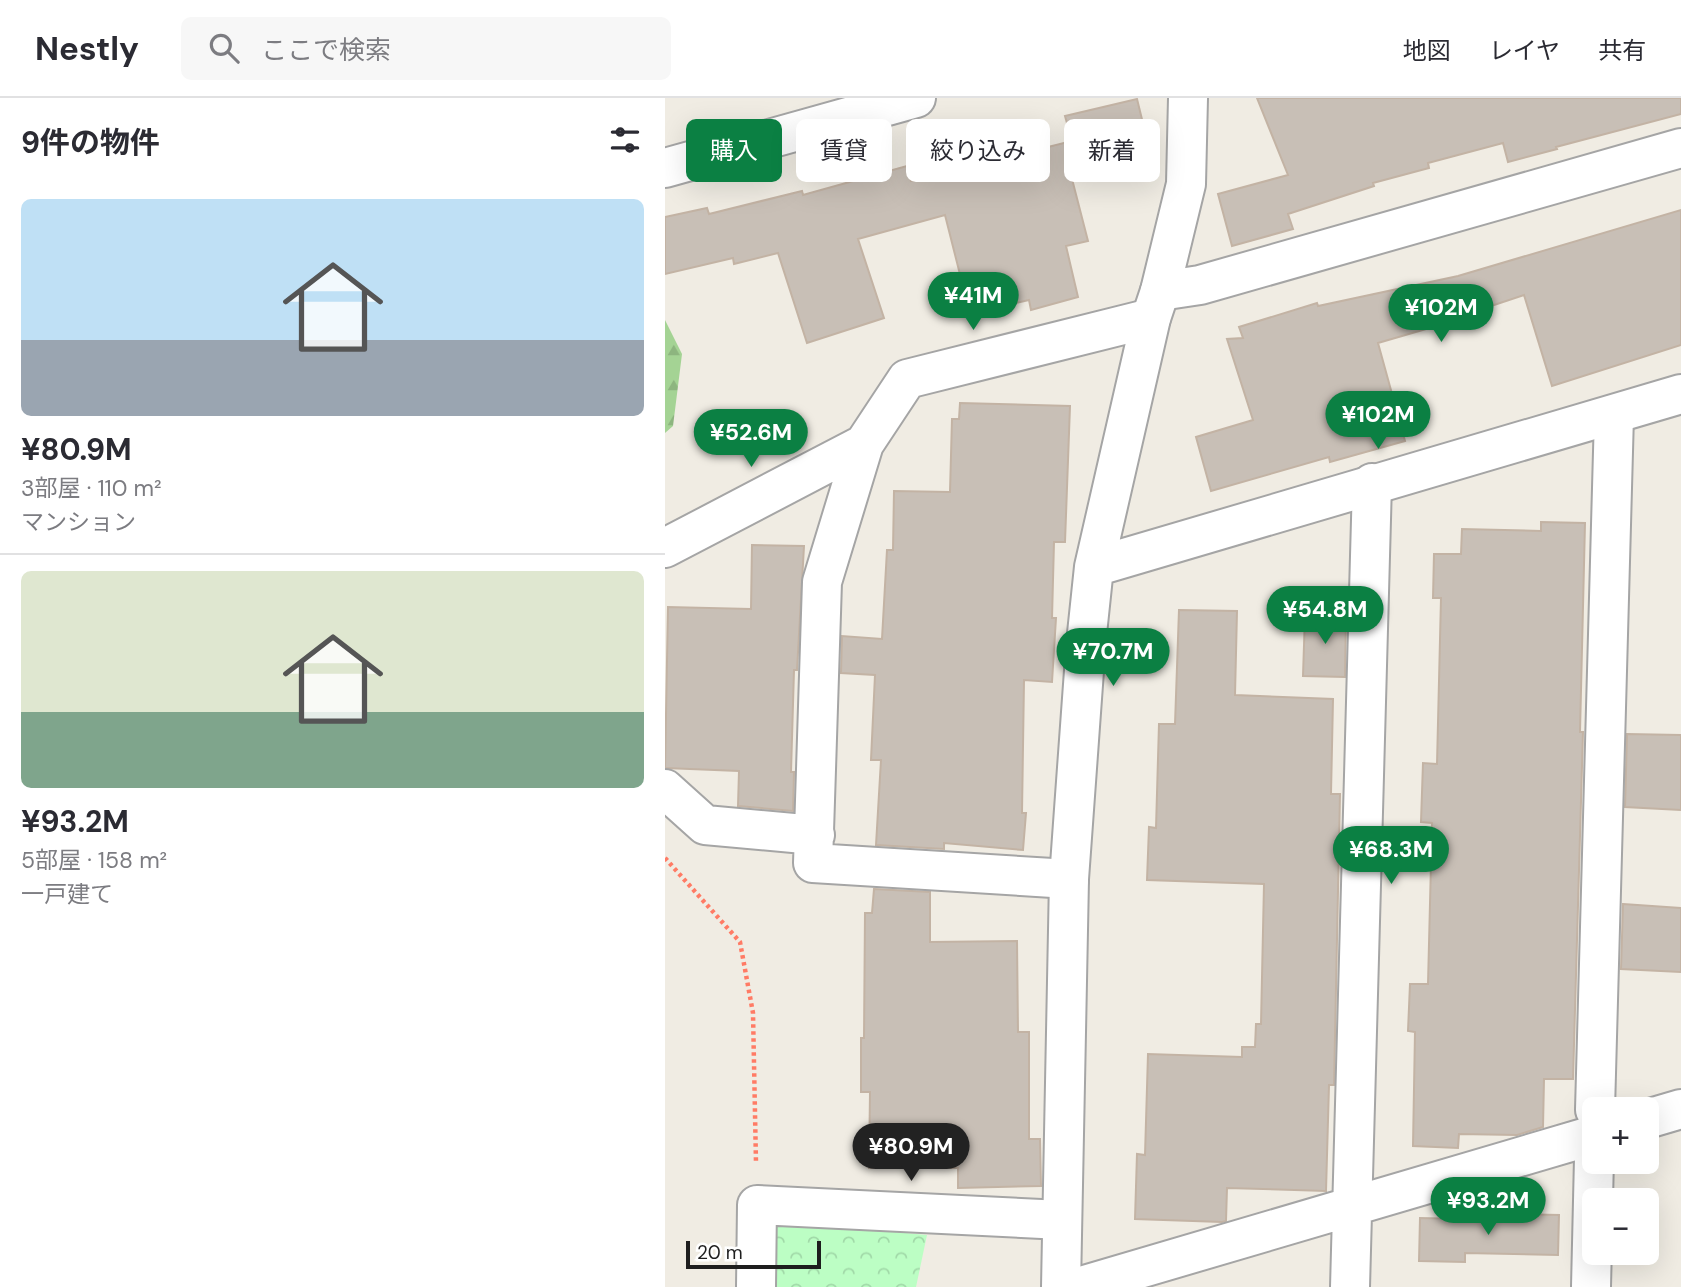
<!DOCTYPE html>
<html lang="ja">
<meta charset="utf-8">
<style>
:root{--surface:#fff;--page:#f7f7f7;--text:#2b2b33;--muted:#7c7c81;--line:#e1e1e2;--accent:#0b8043}
body{margin:0;font-family:"DM Sans","Noto Sans JP",sans-serif;background:var(--page);color:var(--text);height:100vh;display:flex;flex-direction:column;font-size:26px;white-space:nowrap}
*{box-sizing:border-box;margin:0}
p{font-size:23px;color:var(--muted)}
.icon{flex:none;width:38px;height:38px;fill:none;stroke:currentColor;stroke-width:2;stroke-linecap:round;stroke-linejoin:round}
.map{position:relative;flex:1;overflow:hidden}
.side{display:flex;flex-direction:column;background:var(--surface);width:665px}
.side>*{flex:none}
.hud{position:absolute;left:21px;top:21px;width:665px;height:63px;display:flex;gap:14px}
.tools{position:absolute;left:917px;top:999px;display:grid;gap:14px}
.tools a{display:grid;place-items:center;width:77px;height:77px;border-radius:10px;background:var(--surface);box-shadow:0 7px 28px #0002;font-size:35px}
.scale{position:absolute;left:21px;bottom:18px;width:135px;box-sizing:border-box;padding-left:7px;border:4px solid #1e1e1e;border-top:0;font-size:19px;line-height:24px;white-space:nowrap;color:#1e1e1e;-webkit-text-stroke:5px #fff;paint-order:stroke}
.price{position:absolute;translate:-50% -60px;padding:0 16px;border-radius:24px;background:var(--accent);color:#fff;font-size:23px;line-height:46px;filter:drop-shadow(0 2px 4px #0008)}
.price::after{content:'';position:absolute;left:50%;top:42px;width:21px;height:16px;margin-left:-10px;background:inherit;clip-path:polygon(0 0,100% 0,50% 100%)}
.price.on{background:#222;color:#fff}
ul{padding:0;list-style:none}
li{display:grid;align-content:center;gap:14px;height:371px;padding:0 21px}
li+li{border-top:2px solid var(--line)}
li span{display:grid;place-items:center;height:217px;border-radius:10px;color:#555}
li>.icon{margin-inline-start:auto}
span .icon{width:126px;height:126px;fill:#fffc;stroke-width:1}
li b{font-size:30px}
h2{display:flex;justify-content:space-between;align-items:center;height:84px;padding:0 21px;font-size:30px}
.chip{padding:0 24px;border-radius:10px;background:var(--surface);box-shadow:0 7px 28px #0002;font-size:24px;line-height:63px}
.chip.on{background:var(--accent);color:#fff}
header{display:flex;align-items:center;gap:42px;box-sizing:border-box;height:98px;padding:0 35px;background:var(--surface);border-bottom:2px solid var(--line)}
header strong{font-size:33px}
nav{display:flex;gap:38px;margin-inline-start:auto;font-size:24px}
.search{width:490px;height:63px;background:var(--page);display:flex;align-items:center;gap:18px;box-sizing:border-box;padding:0 24px;border-radius:10px;color:var(--muted);font-size:26px}
main{display:flex;flex:1;min-height:0}
.map>svg:first-child{display:block}
.forest{fill:url(#forest-firs)}
.park{fill:url(#park-crowns)}
.building{fill:#c8bfb6;stroke:#c3b3a4;stroke-width:2}
.lines{fill:none;stroke-linecap:round;stroke-linejoin:round}
.minor-casing{stroke:#a5a5a5;stroke-width:42}
.tertiary-casing{stroke:#a5a5a5;stroke-width:42}
.path{stroke:#ff7b65;stroke-width:4.5;stroke-dasharray:3.5 3.5;stroke-linecap:butt}
.minor{stroke:#fff;stroke-width:38}
.tertiary{stroke:#fff;stroke-width:38}
</style>
<header>
<strong>Nestly</strong>
<div class="search"><svg class="icon" aria-label="search" viewBox="0 0 24 24"><circle cx="10" cy="10" r="6"/><path d="M15 15l6 6"/></svg>ここで検索</div>
<nav><a>地図</a><a>レイヤ</a><a>共有</a></nav>
</header>
<main>
<section class="side">
<h2>9件の物件<svg class="icon" aria-label="filters" viewBox="0 0 24 24"><path d="M4 7h16M4 17h16"/><circle cx="9" cy="7" r="2"/><circle cx="15" cy="17" r="2"/></svg></h2>
<ul>
<li><span style="background:linear-gradient(#bfe0f5 65%,#9aa5b1 0)"><svg class="icon" aria-label="home" viewBox="0 0 24 24"><path d="M3 11l9-7 9 7M6 9v11h12V9"/></svg></span><div><b>¥80.9M</b><p>3部屋 · 110 m²</p><p>マンション</p></div></li>
<li><span style="background:linear-gradient(#dfe7d0 65%,#7fa58c 0)"><svg class="icon" aria-label="home" viewBox="0 0 24 24"><path d="M3 11l9-7 9 7M6 9v11h12V9"/></svg></span><div><b>¥93.2M</b><p>5部屋 · 158 m²</p><p>一戸建て</p></div></li>
</ul>
</section>
<div class="map">
<svg width="1016" height="1189" viewBox="0 0 1016 1189">
<defs>
<pattern id="forest-firs" width="22" height="20" patternUnits="userSpaceOnUse" patternTransform="scale(1.75)"><rect width="22" height="20" fill="#a4d394"/><path d="M5 1l3.5 6h-7zM16 11l3.5 6h-7z" fill="#8db57f"/></pattern>
<pattern id="park-crowns" width="20" height="18" patternUnits="userSpaceOnUse" patternTransform="scale(1.75)"><rect width="20" height="18" fill="#bcfec4"/><path d="M2 6a3 3 0 1 1 6 0M12 15a3 3 0 1 1 6 0" fill="none" stroke="#a1d9a8"/></pattern>
</defs>
<rect width="100%" height="100%" fill="#f0ece3"/>
<!-- forest -->
<path class="forest" d="M0,222L17,256L8,328L0,335Z"/>
<!-- park -->
<path class="park" d="M112,1123L262,1137L251,1189H111Z"/>
<!-- building -->
<path class="building" d="M592,0H1016V16L891,49L892,51L843,64L838,45L763,65L764,70L708,85L709,88L623,116L628,131L567,148L553,96L623,77Z
M472,1L487,62L407,81L423,143L401,148L413,199L366,212L364,202L305,216L280,117L193,141L219,220L142,245L113,155L69,166L68,160L0,176V119L42,110L44,116L137,93L138,97L242,68L246,83L407,43L400,18Z
M1016,112V247L887,288L859,197L775,225V227L713,245L740,343L665,364L664,359L546,393L531,339L588,322L562,241L578,240L574,229L652,205L653,208L793,178Z
M295,305L405,308L400,444H389L387,520H391L387,584L359,582L357,715H361L358,752L279,745V751L211,747L216,662H206L210,577L176,575L177,538L217,541L222,452H228L229,393L285,394L287,321H294Z
M876,424L920,425L915,634H918L908,981H879L878,1029L852,1037L794,1036L793,1050L748,1048L750,934L743,933L745,886H763L767,725L756,724L758,665L772,666L776,500H768L769,456H796L797,431L876,433Z
M87,447L139,448L132,572H129L126,674H129L128,713L73,708L74,673L0,670L3,509L86,511Z
M514,512L572,513L570,597L668,601L666,696H675L669,987H664L661,1093L562,1090L561,1123L557,1124L470,1121L472,1056L480,1057L483,956L577,959V949H590L591,926H596L599,786L482,782L484,729L491,730L494,626H510Z
M640,517L681,518L680,579L638,578Z
M962,636L1016,637V712L960,709Z
M209,791L265,794V844L352,843L353,934H364V1041H375L376,1088L293,1090V1070H204L205,994H196V940H199L200,815H207Z
M958,806L1016,810V874L956,871Z
M843,1116L894,1117L893,1157L800,1155V1164L754,1163L755,1120L843,1122Z"/>
<g class="lines">
<defs>
<path id="minor" d="M0,70L251,0
M495,193L535,187L1016,50
M0,450L199,346
M0,691L40,727L150,737
M404,781L148,765L157,484L199,346L242,281L486,220
M930,1012L949,317
M982,1021L1016,1011
M91,1189L92,1107L397,1122
M413,1189L929,1037
M685,1189L707,385
M926,1189L929,1060"/>
<path id="tertiary" d="M429,469L1016,296
M396,1189L404,781L421,545L429,469L486,220L495,193L521,86L523,0"/>
</defs>
<!-- minor casing -->
<use href="#minor" class="minor-casing"/>
<!-- tertiary casing -->
<use href="#tertiary" class="tertiary-casing"/>
<!-- path -->
<path class="path" d="M0,760L75,844L88,915L91,1065"/>
<!-- minor -->
<use href="#minor" class="minor"/>
<!-- tertiary -->
<use href="#tertiary" class="tertiary"/>
</g>
</svg>
<div class="tools">
<a>+</a>
<a>−</a>
</div>
<div class="scale">20 m</div>
<b class="price" style="left:308px;top:234px">¥41M</b>
<b class="price" style="left:776px;top:246px">¥102M</b>
<b class="price" style="left:713px;top:353px">¥102M</b>
<b class="price" style="left:86px;top:371px">¥52.6M</b>
<b class="price" style="left:660px;top:548px">¥54.8M</b>
<b class="price" style="left:448px;top:590px">¥70.7M</b>
<b class="price" style="left:726px;top:788px">¥68.3M</b>
<b class="price on" style="left:246px;top:1085px">¥80.9M</b>
<b class="price" style="left:823px;top:1139px">¥93.2M</b>
<div class="hud">
<a class="chip on">購入</a>
<a class="chip">賃貸</a>
<a class="chip">絞り込み</a>
<a class="chip">新着</a>
</div>
</div>
</main>
